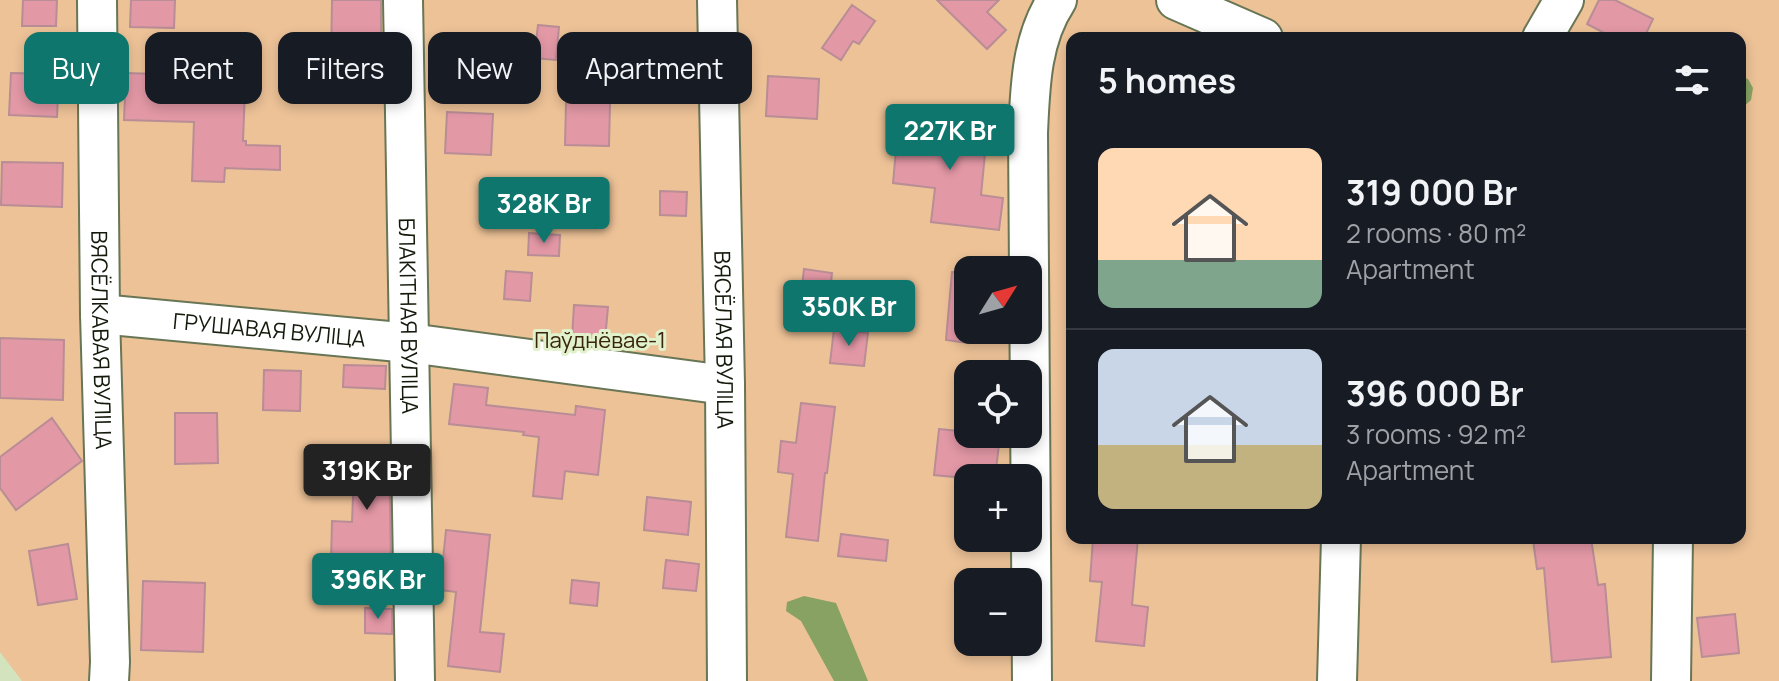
<!DOCTYPE html>
<meta charset="utf-8">
<style>
:root{--surface:#171b24;--page:#20242c;--text:#f1f3f6;--muted:#9ea1a6;--line:#363941;--accent:#0f766e}
body{margin:0;font-family:Manrope,sans-serif;background:var(--page);color:var(--text);height:100vh;display:flex;flex-direction:column;font-size:30px;white-space:nowrap}
*{box-sizing:border-box;margin:0}
p{font-size:26px;color:var(--muted)}
.icon{flex:none;width:44px;height:44px;fill:none;stroke:currentColor;stroke-width:2;stroke-linecap:round;stroke-linejoin:round}
.map{position:relative;flex:1;overflow:hidden}
.sheet{position:absolute;left:1066px;top:32px;width:680px;height:512px;display:flex;flex-direction:column;background:var(--surface);border-radius:16px;box-shadow:0 4px 12px #0003}
.sheet>*{flex:none}
.guide{position:absolute;left:24px;top:32px;width:760px;height:72px;display:flex;gap:16px}
.needle{width:52px;rotate:53deg}
.controls{position:absolute;left:954px;top:256px;display:grid;gap:16px}
.controls a{display:grid;place-items:center;width:88px;height:88px;border-radius:16px;background:var(--surface);box-shadow:0 4px 12px #0003;font-size:40px}
.price{position:absolute;translate:-50% -68px;padding:0 18px;border-radius:8px;background:var(--accent);color:#fff;font-size:26px;line-height:52px;filter:drop-shadow(0 2px 4px #0008)}
.price::after{content:'';position:absolute;left:50%;top:48px;width:24px;height:18px;margin-left:-12px;background:inherit;clip-path:polygon(0 0,100% 0,50% 100%)}
.price.selected{background:#222;color:#fff}
ul{padding:0;list-style:none}
li{display:flex;align-items:center;gap:24px;height:200px;padding:0 32px}
li+li{border-top:2px solid var(--line)}
li span{display:grid;place-items:center;flex:none;width:224px;height:160px;border-radius:16px;color:#555}
li>.icon{margin-inline-start:auto}
span .icon{width:96px;height:96px;fill:#fffc;stroke-width:1}
li b{font-size:34px}
h2{display:flex;justify-content:space-between;align-items:center;height:96px;padding:0 32px;font-size:34px}
.pill{padding:0 28px;border-radius:16px;background:var(--surface);box-shadow:0 4px 12px #0003;font-size:28px;line-height:72px}
.pill.selected{background:var(--accent);color:#fff}
.map>svg:first-child{display:block}
.green{fill:#edc297;fill-rule:evenodd}
.water{fill:#88a263}
.building{fill:#e398a6;stroke:#b88d95;stroke-width:2}
.lines{fill:none;stroke-linecap:round;stroke-linejoin:round}
.minor-casing{stroke:#687655;stroke-width:42}
.minor{stroke:#fff;stroke-width:38}
.labels{text-anchor:middle;stroke-width:6;stroke-linejoin:round;paint-order:stroke}
.street-label{font-size:22px;fill:#13190b;stroke:#e0f1cb}
.park-label{font-size:22px;fill:#39240c;stroke:#e0f1cb}
</style>
<div class="map">
<svg width="1779" height="681" viewBox="0 0 1779 681">
<rect width="100%" height="100%" fill="#d2e3be"/>
<!-- green -->
<path class="green" d="M0,0H1779V681H22L0,652ZM1072,38H1740V538H1072ZM968,270H1028V330H968ZM968,374H1028V434H968ZM968,478H1028V538H968ZM968,582H1028V642H968Z"/>
<!-- water -->
<path class="water" d="M1740,76L1748,79L1753,88L1751,100L1740,110Z
M804,596L836,603L868,681H834L801,621L786,611L787,602Z"/>
<!-- building -->
<path class="building" d="M23,0H57L56,26H22Z
M131,0H175L174,28L130,27Z
M332,0H381V60L331,59Z
M937,0H999L987,12L1006,30L987,49Z
M1599,0H1615L1653,19L1644,38H1614L1587,24Z
M852,5L875,21L859,44L853,41L841,60L822,48Z
M538,25L559,27L556,60L534,58Z
M223,64H246L243,141H246V145L280,146V170L225,168L224,182L192,181L194,122L124,120L126,73L223,76Z
M11,73L59,74L57,117L9,115Z
M768,76L819,79L817,119L766,116Z
M566,103H610L609,146L565,145Z
M447,112L493,114L491,155L445,153Z
M949,119L988,123L981,195L1003,198L999,230L931,222L935,188L893,183L898,128L948,133Z
M2,162L63,163L62,207L1,205Z
M660,191L687,192L686,216L660,215Z
M529,233L560,235L559,256L528,255Z
M804,269L832,273L827,324L798,320Z
M506,271L532,273L530,301L504,299Z
M952,272L968,273V343L946,340Z
M574,305L608,307L605,340L572,338Z
M834,329L868,333L864,366L830,363Z
M0,338L64,340L63,400L0,398Z
M344,365L386,366L385,389L343,387Z
M264,370L301,371L300,411L263,410Z
M454,384L488,388L486,405L575,415L576,406L605,410L598,475L565,471L562,499L533,496L539,437L523,435L524,432L449,424Z
M801,403L835,407L827,473H825L818,541L786,537L793,474L778,472L781,441L796,443Z
M175,413H217L218,463L175,464Z
M52,418L82,461L16,510L0,488V457Z
M939,429L968,432V434L1000,436L995,478H965L934,475Z
M355,446L389,447L391,563L331,561L332,521L352,522Z
M647,497L691,502L688,535L644,530Z
M446,530L490,535L480,632L504,634L500,672L448,666L456,592L440,590Z
M841,534L888,540L886,561L838,556Z
M1093,538H1138L1132,605L1148,607L1144,646L1096,641L1102,582L1090,581Z
M1547,538H1591L1598,585L1605,584L1611,657L1552,662L1544,568L1537,569L1533,540Z
M68,544L77,599L38,605L29,551Z
M666,560L699,564L696,591L663,588Z
M572,580L599,583L597,606L570,603Z
M143,581L205,583L203,652L141,650Z
M365,608L392,609V634L365,633Z
M1735,614L1739,653L1702,657L1697,618Z"/>
<g class="lines">
<defs>
<g id="minor">
<path id="s1" d="M97,0L100,314L110,662L109,681"/>
<path id="s2" d="M403,0L415,681"/>
<path id="s3" d="M717,0L725,385L727,681"/>
<path d="M1176,0L1263,38"/>
<path d="M1542,38L1564,0"/>
<path id="s4" d="M100,314L410,343L725,385"/>
<path d="M1032,681L1028,133C1030,88 1031,39 1057,0"/>
<path d="M1337,681L1341,538"/>
<path d="M1671,681L1673,538"/>
</g>
</defs>
<!-- minor casing -->
<use href="#minor" class="minor-casing"/>
<!-- minor -->
<use href="#minor" class="minor"/>
</g>
<g class="labels">
<!-- street labels -->
<g class="street-label">
<text dy="8" stroke="none"><textPath href="#s2" startOffset="316">БЛАКІТНАЯ ВУЛІЦА</textPath></text>
<text dy="8" stroke="none"><textPath href="#s4" startOffset="170">ГРУШАВАЯ ВУЛІЦА</textPath></text>
<text dy="8" stroke="none"><textPath href="#s3" startOffset="340">ВЯСЁЛАЯ ВУЛІЦА</textPath></text>
<text dy="8" stroke="none"><textPath href="#s1" startOffset="340">ВЯСЁЛКАВАЯ ВУЛІЦА</textPath></text>
</g>
<!-- park labels -->
<g class="park-label">
<text x="600" y="348">Паўднёвае-1</text>
</g>
</g>
</svg>
<div class="controls">
<a><svg class="needle" viewBox="-14 -14 28 28"><path d="M0-13l5 13h-10z" fill="#e53935"/><path d="M0 13l5-13h-10z" fill="#9ea1a6"/></svg></a>
<a><svg class="icon" aria-label="locate" viewBox="0 0 24 24"><circle cx="12" cy="12" r="6"/><path d="M12 2v4M12 18v4M2 12h4M18 12h4"/></svg></a>
<a>+</a>
<a>−</a>
</div>
<b class="price" style="left:950px;top:172px">227K Br</b>
<b class="price" style="left:544px;top:245px">328K Br</b>
<b class="price" style="left:849px;top:348px">350K Br</b>
<b class="price selected" style="left:367px;top:512px">319K Br</b>
<b class="price" style="left:378px;top:621px">396K Br</b>
<div class="guide">
<a class="pill selected">Buy</a>
<a class="pill">Rent</a>
<a class="pill">Filters</a>
<a class="pill">New</a>
<a class="pill">Apartment</a>
</div>
<section class="sheet">
<h2>5 homes<svg class="icon" aria-label="filters" viewBox="0 0 24 24"><path d="M4 7h16M4 17h16"/><circle cx="9" cy="7" r="2"/><circle cx="15" cy="17" r="2"/></svg></h2>
<ul>
<li><span style="background:linear-gradient(#ffd9b3 70%,#7fa58c 0)"><svg class="icon" aria-label="home" viewBox="0 0 24 24"><path d="M3 11l9-7 9 7M6 9v11h12V9"/></svg></span><div><b>319 000 Br</b><p>2 rooms · 80 m²</p><p>Apartment</p></div></li>
<li><span style="background:linear-gradient(#c9d6e8 60%,#c2b280 0)"><svg class="icon" aria-label="home" viewBox="0 0 24 24"><path d="M3 11l9-7 9 7M6 9v11h12V9"/></svg></span><div><b>396 000 Br</b><p>3 rooms · 92 m²</p><p>Apartment</p></div></li>
</ul>
</section>
</div>
